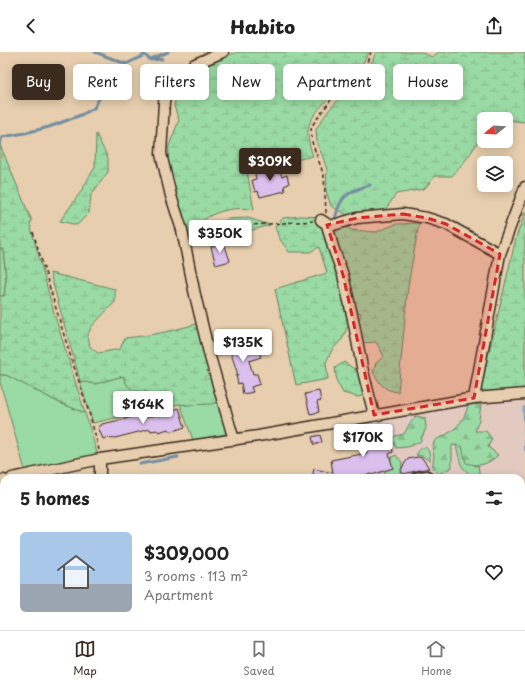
<!DOCTYPE html>
<meta charset="utf-8">
<style>
:root{--surface:#fff;--page:#f6f6f6;--text:#222;--muted:#767676;--line:#e0e0e0;--accent:#3b2a1e}
body{margin:0;font-family:"Playpen Sans",sans-serif;background:var(--page);color:var(--text);height:100vh;display:flex;flex-direction:column;font-size:15px;white-space:nowrap}
*{box-sizing:border-box;margin:0}
p{font-size:13px;color:var(--muted)}
.icon{flex:none;width:22px;height:22px;fill:none;stroke:currentColor;stroke-width:2;stroke-linecap:round;stroke-linejoin:round}
.map{position:relative;flex:1;overflow:hidden}
.drawer{position:absolute;left:0px;top:422px;width:525px;height:156px;display:flex;flex-direction:column;background:var(--surface);border-radius:12px 12px 0 0;box-shadow:0 2px 10px #0003}
.drawer>*{flex:none}
.hud{position:absolute;left:12px;top:12px;width:501px;height:36px;display:flex;gap:8px}
.needle{width:26px;rotate:252deg}
.tools{position:absolute;left:477px;top:60px;display:grid;gap:8px}
.tools a{display:grid;place-items:center;width:36px;height:36px;border-radius:6px;background:var(--surface);box-shadow:0 2px 10px #0003;font-size:20px}
.price{position:absolute;translate:-50% -34px;padding:0 9px;border-radius:4px;background:#fff;color:#222;font-size:13px;line-height:26px;filter:drop-shadow(0 1px 2px #0008)}
.price::after{content:'';position:absolute;left:50%;top:24px;width:12px;height:9px;margin-left:-6px;background:inherit;clip-path:polygon(0 0,100% 0,50% 100%)}
.price.active{background:var(--accent);color:#fff}
ul{padding:0;list-style:none}
li{display:flex;align-items:center;gap:12px;height:100px;padding:0 20px}
li span{display:grid;place-items:center;flex:none;width:112px;height:80px;border-radius:6px;color:#555}
li>.icon{margin-inline-start:auto}
span .icon{width:48px;height:48px;fill:#fffc;stroke-width:1}
li b{font-size:17px}
h2{display:flex;justify-content:space-between;align-items:center;height:48px;padding:0 20px;font-size:17px}
.tag{padding:0 14px;border-radius:6px;background:var(--surface);box-shadow:0 2px 10px #0003;font-size:14px;line-height:36px}
.tag.active{background:var(--accent);color:#fff}
header{display:flex;justify-content:space-between;align-items:center;height:52px;padding:0 20px;background:var(--surface);font-size:18px;font-weight:800}
.menu{display:flex;justify-content:space-around;align-items:center;height:56px;border-top:1px solid var(--line);background:var(--surface);font-size:11px;color:var(--muted)}
.menu a{display:grid;justify-items:center;gap:2px}
.menu .active{color:var(--accent)}
.map>svg:first-child{display:block}
.built{fill:#e3cac1}
.grass{fill:#9adaa4;stroke:#6a8261}
.forest{fill:url(#forest-firs);stroke:#6a8261}
.wetland{fill:url(#wetland-marsh);stroke:#6a8261}
.water{fill:url(#water-ripples);stroke:#758ea2}
.lines{fill:none;stroke-linecap:round;stroke-linejoin:round}
.stream{stroke:#758ea2;stroke-width:3}
.building{fill:#dbbfed;stroke:#3b2a1e}
.minor-casing{stroke:#3b2a1e;stroke-width:13}
.path{stroke:#3b2a1e;stroke-width:1.5;stroke-dasharray:4 3;stroke-linecap:butt}
.minor{stroke:#e6ceae;stroke-width:10}
.marked{fill:#d62828;fill-opacity:0.2;stroke:#d62828;stroke-width:3;stroke-dasharray:8 5;stroke-linejoin:round}
</style>
<header><svg class="icon" aria-label="back" viewBox="0 0 24 24"><path d="M15 5l-7 7 7 7"/></svg>Habito<svg class="icon" aria-label="share" viewBox="0 0 24 24"><path d="M12 15V3M7 8l5-5 5 5M5 13v7h14v-7"/></svg></header>
<div class="map">
<svg width="525" height="578" viewBox="0 0 525 578">
<defs>
<pattern id="forest-firs" width="22" height="20" patternUnits="userSpaceOnUse"><rect width="22" height="20" fill="#9adaa4"/><path d="M5 1l3.5 6h-7zM16 11l3.5 6h-7z" fill="#86bb8d"/></pattern>
<pattern id="wetland-marsh" width="20" height="14" patternUnits="userSpaceOnUse"><rect width="20" height="14" fill="#9adaa4"/><path d="M1 5h8M5 5V1M11 12h8M15 12V8" fill="none" stroke="#86bb8d"/></pattern>
<pattern id="water-ripples" width="26" height="14" patternUnits="userSpaceOnUse"><rect width="26" height="14" fill="#9cd1fa"/><path d="M2 4q2-2 4 0t4 0M15 11q2-2 4 0t4 0" fill="none" stroke="#87b4d6"/></pattern>
</defs>
<rect width="100%" height="100%" fill="#e6ceae"/>
<filter id="ink" filterUnits="userSpaceOnUse"><feTurbulence type="fractalNoise" baseFrequency=".025" numOctaves="2"/><feDisplacementMap in="SourceGraphic" scale="8" xChannelSelector="R" yChannelSelector="G"/><feConvolveMatrix kernelMatrix="1 2 1 2 8 2 1 2 1" color-interpolation-filters="sRGB"/></filter>
<g filter="url(#ink)">
<!-- built -->
<path class="built" d="M525,347V355L523,356L525,399V575L521,573V426H357L363,425L364,423L357,373L477,351Z"/>
<!-- grass -->
<path class="grass" d="M0,197H3L6,226L4,244H0Z
M0,323H6L58,350L85,361L98,404L25,418L0,330Z
M123,324L127,333L147,340L164,355L93,371L80,329L95,332Z
M225,347L231,378L226,382L193,388L180,352L187,353Z
M456,393H462L475,414L478,413L480,426H472L461,413Z
M425,395C430,398 430,404 430,409L422,404L416,403L421,396Z
M521,573L525,575V578H482L483,574Z
M331,574H473L472,578H331Z"/>
<!-- forest -->
<path class="forest" d="M481,352L479,368L475,379H486L492,387L488,395L498,403C487,413 480,415 466,411L462,394L452,393V415L439,422L432,416L434,404L432,395L435,388C452,381 464,372 468,353Z
M416,364L425,366L426,376L420,390L408,395L396,396L392,386L395,384L404,382L410,371Z
M396,403L402,410L401,422L398,426H382L392,405Z
M525,511V539H524L521,527V512Z"/>
<!-- wetland -->
<path class="wetland" d="M237,0H369C366,5 363,12 359,16C347,32 311,57 308,77C307,86 310,95 313,104L247,119L254,158C238,154 217,158 203,168C198,172 194,181 190,187L181,164L168,119L169,94L179,68L174,54L178,36L188,24L216,8Z
M376,0H421L432,5L439,0H525V70L506,68V67H484C484,87 465,110 452,124H435L424,137L396,142L382,163L362,167L347,163L331,154L326,139L327,118L323,105L317,92L316,77L328,59L341,45L353,35L370,29L369,17Z
M96,82L108,106V120L91,143L89,161L77,173L60,169L80,141L95,115Z
M0,93L32,169L30,172L54,261L85,361L58,350L6,323H0V244H4L6,226L3,197H0Z
M525,160V347L477,351L516,186Z
M300,164L322,165L340,172L352,178L376,180L396,172L419,171L408,234L398,340C383,338 380,332 373,320L376,311L384,304L376,290L360,291L357,278L361,261L353,260L343,286L332,298L326,310L328,327L296,333L275,237L327,221L319,195L310,200H289L279,186L275,175L283,166Z
M248,166L270,173L197,194L200,185L209,177L228,167Z
M50,221L115,237V250L92,274L88,282L90,295L98,301L120,297L125,286C154,283 180,278 207,268L225,347L211,352L187,353L180,352L164,355L147,340L134,339L127,333L123,324L95,332L80,329Z
M344,310C354,317 365,323 373,331L365,343L358,345L343,341L337,330L335,316Z"/>
<!-- water -->
<path class="water" d="M523,355H525V399Z"/>
<g class="lines">
<!-- stream -->
<path class="stream" d="M95,0L126,12
M142,0L150,8L162,7
M151,7L168,0
M0,92L2,85L25,81L49,75L81,63L94,56L101,43L126,12L145,3
M334,171C341,144 343,141 370,133
M140,412L178,405"/>
</g>
<!-- building -->
<path class="building" d="M279,115L282,125L287,123L289,132L284,134L285,139L260,145L258,139L255,140L252,128L256,127L255,122Z
M224,191L230,209L216,213L211,195Z
M242,287L244,293L250,291L252,296L257,294L261,305L249,309L253,322H257L260,332L251,335L253,340L243,342L241,331L238,332L236,323H238L230,298L216,302L215,296Z
M319,339L321,349L317,350L319,360L310,362L305,342Z
M179,356L185,375L170,380L168,377L159,380L157,378L151,379L150,377L111,387L109,385L103,387L98,375L102,373V372L125,367L140,362L141,367L158,362V364Z
M383,373L387,389L390,388L393,400L389,402L393,416L372,423L371,422L349,426H312L314,417L333,421L331,408L367,401L360,380Z
M320,383L322,390L314,393L312,385Z
M418,405L422,406L429,416L403,422L401,418L405,411L408,407Z"/>
<g class="lines">
<defs>
<path id="minor" d="M223,0L195,12L171,28L164,50L161,102L171,144L182,178L195,243L210,305L234,388
M321,168L330,174L357,166L403,162L427,166L446,172L500,202
M327,173L333,195L343,223L353,267L362,315L374,363
M474,346L500,202L525,135
M12,426L100,407
M100,426V407L258,384L474,346L525,342
M416,426L427,424
M0,429L4,428
M54,578L56,574
M326,578L328,574
M476,578L477,574"/>
</defs>
<!-- minor casing -->
<use href="#minor" class="minor-casing"/>
<!-- path -->
<path class="path" d="M326,161L324,124L312,90L311,75L333,45L365,15L371,0
M33,180L67,293L90,364L99,398
M195,190L202,183L251,173L313,169
M521,506L525,501"/>
<!-- minor -->
<use href="#minor" class="minor"/>
</g>
</g>
<!-- marked area -->
<path class="marked" d="M403,162L427,166L446,172L500,202L474,346L374,363L343,223L327,173L357,166Z"/>
</svg>
<div class="tools">
<a><svg class="needle" viewBox="-14 -14 28 28"><path d="M0-13l5 13h-10z" fill="#e53935"/><path d="M0 13l5-13h-10z" fill="#767676"/></svg></a>
<a><svg class="icon" aria-label="layers" viewBox="0 0 24 24"><path d="M12 4l9 5-9 5-9-5zM3 14l9 5 9-5"/></svg></a>
</div>
<b class="price active" style="left:270px;top:130px">$309K</b>
<b class="price" style="left:220px;top:202px">$350K</b>
<b class="price" style="left:243px;top:311px">$135K</b>
<b class="price" style="left:143px;top:373px">$164K</b>
<b class="price" style="left:363px;top:406px">$170K</b>
<div class="hud">
<a class="tag active">Buy</a>
<a class="tag">Rent</a>
<a class="tag">Filters</a>
<a class="tag">New</a>
<a class="tag">Apartment</a>
<a class="tag">House</a>
</div>
<section class="drawer">
<h2>5 homes<svg class="icon" aria-label="filters" viewBox="0 0 24 24"><path d="M4 7h16M4 17h16"/><circle cx="9" cy="7" r="2"/><circle cx="15" cy="17" r="2"/></svg></h2>
<ul>
<li><span style="background:linear-gradient(#a9c7e8 65%,#9aa5b1 0)"><svg class="icon" aria-label="home" viewBox="0 0 24 24"><path d="M3 11l9-7 9 7M6 9v11h12V9"/></svg></span><div><b>$309,000</b><p>3 rooms · 113 m²</p><p>Apartment</p></div><svg class="icon" aria-label="heart" viewBox="0 0 24 24"><path d="M12 20l-8-8c-3-5 5-10 8-4 3-6 11-1 8 4z"/></svg></li>
</ul>
</section>
</div>
<nav class="menu">
<a class="active"><svg class="icon" aria-label="map" viewBox="0 0 24 24"><path d="M3 6l6-2 6 2 6-2v14l-6 2-6-2-6 2zM9 4v14M15 6v14"/></svg>Map</a>
<a><svg class="icon" aria-label="saved" viewBox="0 0 24 24"><path d="M7 4h10v16l-5-4-5 4z"/></svg>Saved</a>
<a><svg class="icon" aria-label="home" viewBox="0 0 24 24"><path d="M3 11l9-7 9 7M6 9v11h12V9"/></svg>Home</a>
</nav>
